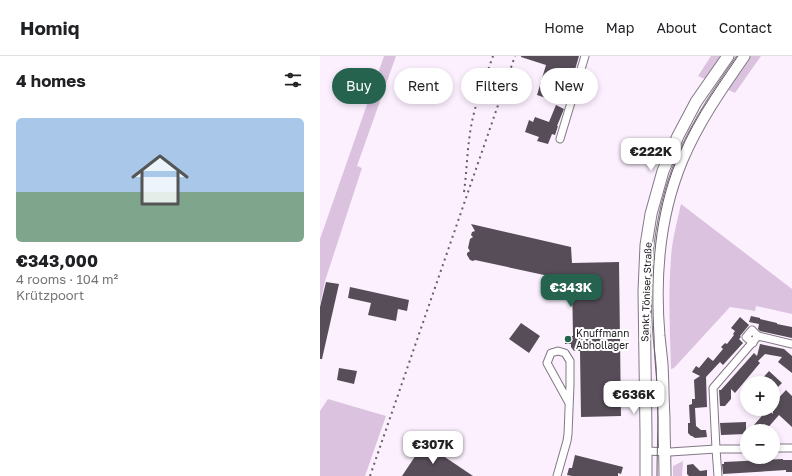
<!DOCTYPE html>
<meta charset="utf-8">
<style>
body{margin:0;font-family:"Golos Text",sans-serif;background:#f2f2f2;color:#202124;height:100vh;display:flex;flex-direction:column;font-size:15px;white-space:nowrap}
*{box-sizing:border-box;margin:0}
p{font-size:13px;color:#757577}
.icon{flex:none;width:22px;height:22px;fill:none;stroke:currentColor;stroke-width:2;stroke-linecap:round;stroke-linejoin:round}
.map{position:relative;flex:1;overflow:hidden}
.details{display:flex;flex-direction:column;background:#fff;width:320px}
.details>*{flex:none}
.guide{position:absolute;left:12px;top:12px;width:380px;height:36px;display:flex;gap:8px}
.buttons{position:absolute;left:420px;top:320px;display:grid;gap:8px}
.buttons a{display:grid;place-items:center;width:40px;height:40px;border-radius:50%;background:#fff;box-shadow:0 2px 6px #0003;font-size:20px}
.price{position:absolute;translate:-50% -34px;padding:0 9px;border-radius:8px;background:#fff;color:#222;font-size:13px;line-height:26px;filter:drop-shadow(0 1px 2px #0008)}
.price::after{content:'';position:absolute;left:50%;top:24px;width:12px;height:9px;margin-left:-6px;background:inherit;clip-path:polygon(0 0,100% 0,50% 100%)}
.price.current{background:#25634f;color:#fff}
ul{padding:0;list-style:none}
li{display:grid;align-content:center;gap:8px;height:212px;padding:0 16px}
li+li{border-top:1px solid #e0e0e0}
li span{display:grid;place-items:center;height:124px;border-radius:6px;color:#555}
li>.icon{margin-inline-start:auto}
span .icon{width:72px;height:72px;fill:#fffc;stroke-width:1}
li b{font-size:17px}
h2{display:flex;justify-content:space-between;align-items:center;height:48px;padding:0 16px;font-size:17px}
.tag{padding:0 14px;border-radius:18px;background:#fff;box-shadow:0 2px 6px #0003;font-size:14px;line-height:36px}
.tag.current{background:#25634f;color:#fff}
header{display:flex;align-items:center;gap:24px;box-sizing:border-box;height:56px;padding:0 20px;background:#fff;border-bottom:1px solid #e0e0e0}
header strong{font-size:19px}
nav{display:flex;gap:22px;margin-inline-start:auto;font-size:14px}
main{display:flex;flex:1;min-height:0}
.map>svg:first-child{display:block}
.green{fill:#dbc3e0}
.building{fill:#574d59}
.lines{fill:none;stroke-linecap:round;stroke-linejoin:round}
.street-casing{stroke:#827885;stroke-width:9}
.secondary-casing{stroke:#827885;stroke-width:13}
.street{stroke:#fff;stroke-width:7}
.secondary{stroke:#fff;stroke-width:11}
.tram{stroke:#665f67;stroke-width:1}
.rail{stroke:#665f67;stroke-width:2;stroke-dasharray:2 4;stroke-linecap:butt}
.poi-dot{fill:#25634f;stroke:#fff;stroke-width:1.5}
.labels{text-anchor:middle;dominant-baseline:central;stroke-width:4;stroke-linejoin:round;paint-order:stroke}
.street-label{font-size:10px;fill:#1c181d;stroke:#fff}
.poi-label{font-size:10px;fill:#1c181d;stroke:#fff;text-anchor:start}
</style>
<header>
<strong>Homiq</strong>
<nav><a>Home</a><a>Map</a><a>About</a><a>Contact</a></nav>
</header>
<main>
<section class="details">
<h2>4 homes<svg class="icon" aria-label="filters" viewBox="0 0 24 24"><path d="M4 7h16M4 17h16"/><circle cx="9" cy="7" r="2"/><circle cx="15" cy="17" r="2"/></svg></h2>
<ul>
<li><span style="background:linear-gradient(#a9c7e8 60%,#7fa58c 0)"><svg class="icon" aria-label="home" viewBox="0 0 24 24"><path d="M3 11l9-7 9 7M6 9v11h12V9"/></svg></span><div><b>€343,000</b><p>4 rooms · 104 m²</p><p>Krützpoort</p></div></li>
</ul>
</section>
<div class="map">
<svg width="472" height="420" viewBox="0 0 472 420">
<rect width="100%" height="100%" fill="#fcf0fe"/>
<g class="green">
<polygon points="64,0 76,0 37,110 42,112 5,225 0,249 0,183"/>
<polygon points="391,0 403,0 387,24 378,20"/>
<polygon points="429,0 441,0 415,37 406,33"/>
<path d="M361,148L472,233V258L436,250L435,255L410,251L354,312L351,313C350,276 348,239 351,202C352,184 357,166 361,148Z"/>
<polygon points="8,343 66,360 45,420 0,420 0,355"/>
<polygon points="363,405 362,420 353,420 353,410"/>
</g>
<g class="building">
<polygon points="201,0 259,0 252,24 233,19 226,42 217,39 226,9 201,1"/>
<polygon points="236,49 244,53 237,70 238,70 235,79 232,78 228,88 217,85 219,81 205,76 209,64 213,66 215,61 229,66"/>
<polygon points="151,168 251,191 252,207 299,206 301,360 261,361 260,295 254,295 251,291 251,288 245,288 245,280 253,280 252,225 155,204 153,205 150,204 147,199 147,197 150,195 148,192 150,183 153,181 151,179 152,176 155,175"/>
<polygon points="6,226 19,228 2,303 0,303 0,251"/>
<polygon points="30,231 89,244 87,255 78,253 76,265 48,259 51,247 28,242"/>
<polygon points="431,260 440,262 440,263 457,267 457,268 472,271 472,282 440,275 438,273 439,268 429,266"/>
<polygon points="420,261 429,269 420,280 421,281 419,283 423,287 403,309 400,306 386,321 387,351 375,352 376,370 381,374 386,374 387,381 375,382 372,380 371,380 368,377 368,367 370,367 369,349 372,348 372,343 375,343 374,324 380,320 372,316 376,310 379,312 388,301 393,305 403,293 401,291 405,287 407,288 414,279 413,278 415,275 411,272"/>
<polygon points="201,267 220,280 209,297 189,283"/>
<polygon points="440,288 464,293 472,300 472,317 458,306 462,301 445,298 438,305 440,307 415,337 411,333 411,343 405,350 400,350 399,334 401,334 434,297 437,300"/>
<polygon points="19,312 37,315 34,328 17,324"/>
<polygon points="449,315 462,327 458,331 454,327 438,327"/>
<polygon points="466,334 472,340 472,371 459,359 445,375 441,375 434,369 448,353 453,358 453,348"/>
<polygon points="426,366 426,378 401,379 400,367"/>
<polygon points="104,387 153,420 82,420"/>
<polygon points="255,399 303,411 301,418 298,417 298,420 252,420 247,419 249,412 252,412"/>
<polygon points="463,403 463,404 472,404 472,416 466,416 466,414 403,418 402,408 404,408 404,406"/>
<polygon points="373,408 380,415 387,414 387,420 369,420 367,418 367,409"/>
</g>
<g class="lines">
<defs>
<g id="street">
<polyline points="240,83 265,0"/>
<polyline points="433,287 426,281 432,274 438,280"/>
<polyline points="453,392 472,392"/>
<polyline points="326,395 350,396 396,393 427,393"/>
<polyline points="237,420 247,385 248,378 250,329 250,305 245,297 238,295 231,297 227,307 249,347"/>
<polyline points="398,420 396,393 393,332 438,280 472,288"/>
</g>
<g id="secondary">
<polyline points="326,420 326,377 324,235 326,189 331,158 343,115 358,80 376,46 408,0"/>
<path d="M345,420C345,401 344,382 344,362C343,344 343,326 342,308C341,298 340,289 339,280C334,221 339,159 362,104C378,66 401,33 424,0"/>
</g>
</defs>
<use href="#street" class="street-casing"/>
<use href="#secondary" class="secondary-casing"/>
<use href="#street" class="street"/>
<use href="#secondary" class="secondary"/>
<path class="tram" d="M337,420C337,390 339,359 337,329C336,313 334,297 334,280C331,225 333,169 352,116C368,71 392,38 418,0"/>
<g class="rail">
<path d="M144,136C147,114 147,93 151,71C155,47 165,23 173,0"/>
<polyline points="50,420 195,0"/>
</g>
</g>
<circle class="poi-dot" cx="248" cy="283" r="4"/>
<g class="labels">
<g class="street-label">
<text transform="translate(326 236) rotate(-88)">Sankt Töniser Straße</text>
</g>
<g class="poi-label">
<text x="256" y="277">Knuffmann<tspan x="256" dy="12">Abhollager</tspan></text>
</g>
</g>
</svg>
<div class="buttons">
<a>+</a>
<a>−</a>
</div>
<b class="price" style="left:331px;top:116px">€222K</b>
<b class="price current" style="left:251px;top:252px">€343K</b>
<b class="price" style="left:314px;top:359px">€636K</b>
<b class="price" style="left:113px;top:409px">€307K</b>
<div class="guide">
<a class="tag current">Buy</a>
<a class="tag">Rent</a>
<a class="tag">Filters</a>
<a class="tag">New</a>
</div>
</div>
</main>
